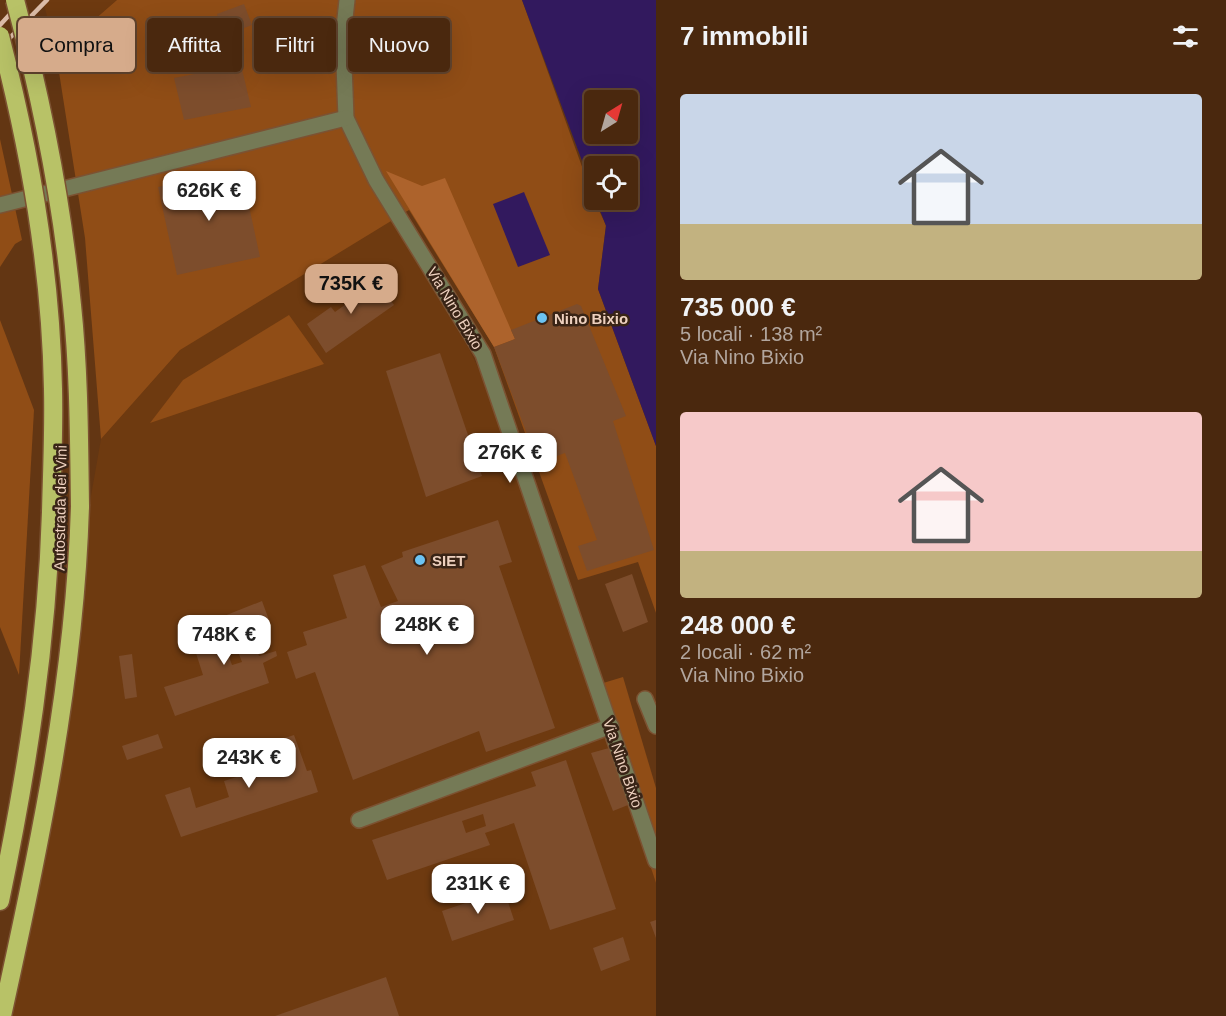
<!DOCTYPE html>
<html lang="it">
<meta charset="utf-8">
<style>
body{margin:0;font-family:Arial,sans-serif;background:#54341c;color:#f1f3f6;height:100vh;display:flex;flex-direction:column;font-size:22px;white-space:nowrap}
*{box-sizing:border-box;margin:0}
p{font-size:20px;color:#b2a69e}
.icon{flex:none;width:33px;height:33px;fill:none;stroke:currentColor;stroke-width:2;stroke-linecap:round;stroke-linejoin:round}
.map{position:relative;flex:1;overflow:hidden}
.side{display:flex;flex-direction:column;background:#4a280e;width:570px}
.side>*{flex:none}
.top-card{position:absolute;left:18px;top:18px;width:548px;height:54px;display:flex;gap:12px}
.needle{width:39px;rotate:37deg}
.buttons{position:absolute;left:584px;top:90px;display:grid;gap:12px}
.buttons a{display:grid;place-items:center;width:54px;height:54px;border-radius:6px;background:#4a280e;box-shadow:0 6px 24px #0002,0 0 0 2px #61442e;font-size:30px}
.price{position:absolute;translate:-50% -51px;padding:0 14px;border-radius:12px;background:#fff;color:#222;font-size:20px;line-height:39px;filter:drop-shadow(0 2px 3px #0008)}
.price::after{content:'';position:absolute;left:50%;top:36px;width:18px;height:14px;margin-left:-9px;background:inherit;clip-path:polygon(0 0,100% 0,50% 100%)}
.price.on{background:#d6ab8b;color:#111}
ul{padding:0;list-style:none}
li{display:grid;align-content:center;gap:12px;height:318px;padding:0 24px}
li span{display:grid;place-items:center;height:186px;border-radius:6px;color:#555}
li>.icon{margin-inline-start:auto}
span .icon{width:108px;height:108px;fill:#fffc;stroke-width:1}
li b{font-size:26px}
h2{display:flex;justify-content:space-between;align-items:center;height:72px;padding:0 24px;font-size:26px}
.tag{padding:0 21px;border-radius:6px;background:#4a280e;box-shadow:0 6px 24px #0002,0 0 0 2px #61442e;font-size:21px;line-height:54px}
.tag.on{background:#d6ab8b;color:#111}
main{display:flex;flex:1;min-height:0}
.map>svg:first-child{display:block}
.built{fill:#6e3a10}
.green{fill:#904d16}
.forest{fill:#ad632c}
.water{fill:#32195e;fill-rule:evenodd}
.building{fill:#7d4d2c;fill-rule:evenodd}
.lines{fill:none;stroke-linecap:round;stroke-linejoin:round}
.minor-casing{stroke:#7c5232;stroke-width:18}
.highway-casing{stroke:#7c5232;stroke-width:21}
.minor{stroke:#757a56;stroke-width:15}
.highway{stroke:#b8c267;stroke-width:18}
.rail{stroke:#dbbca8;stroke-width:4.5}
.highway-bridge-casing{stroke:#7c5232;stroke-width:21;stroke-linecap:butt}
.highway-bridge{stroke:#b8c267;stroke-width:18}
.poi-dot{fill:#6cc3f2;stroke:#392416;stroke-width:2}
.labels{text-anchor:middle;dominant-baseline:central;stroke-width:5;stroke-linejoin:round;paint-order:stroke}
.street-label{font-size:15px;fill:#eed1bf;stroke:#392416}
.poi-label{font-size:15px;font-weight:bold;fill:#eed1bf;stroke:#392416;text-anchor:start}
</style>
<main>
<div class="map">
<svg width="656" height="1016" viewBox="0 0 656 1016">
<rect width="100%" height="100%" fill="#633613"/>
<g class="built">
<polygon points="43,0 117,0 56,53"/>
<polygon points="391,220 469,349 493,398 656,883 656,1016 0,1016 101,439 180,350 225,317"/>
</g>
<g class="green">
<polygon points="117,0 522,0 594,200 606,225 598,289 656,446 656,613 638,562 578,580 494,347 409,210 180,350 101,439 85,238 56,53"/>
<polygon points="0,139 22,240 15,244 0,267"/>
<polygon points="289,315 324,364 150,423 183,380"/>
<polygon points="0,320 34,410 19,675 0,627"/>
<polygon points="623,677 656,788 656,883 590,687"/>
</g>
<polygon class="forest" points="386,171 422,186 445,178 515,339 494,347"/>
<g class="water">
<path d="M522,0H656V446L598,289L606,226L596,200H627V166H594V193ZM594,100H627V134H594Z"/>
<polygon points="524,192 550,255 518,267 493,204"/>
</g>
<g class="building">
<polygon points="244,4 252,25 239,30 235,19 220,24 217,14"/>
<polygon points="241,65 251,107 184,120 174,78"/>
<polygon points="241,169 260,257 177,275 158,187"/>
<polygon points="374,277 394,305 326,353 307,324 331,307 335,312 353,299 350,294"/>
<polygon points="577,304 581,306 626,416 613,421 654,550 587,571 578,546 597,540 565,453 538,463 494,347 515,339 511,330"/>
<polygon points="440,353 482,476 426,497 386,371"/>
<polygon points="498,520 512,562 499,566 555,728 486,752 479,731 353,780 315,672 296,679 287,652 307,645 303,632 347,618 333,575 365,565 381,607 398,601 381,566 403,557 402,552"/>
<polygon points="632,574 648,622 623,632 605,584"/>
<polygon points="262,601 269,620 248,628 259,656 276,651 277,656 263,663 269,683 175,716 164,687 203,675 194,647 222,637 232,665 242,662 224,616"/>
<polygon points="132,654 137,697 125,699 119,656"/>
<polygon points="158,734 163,748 127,760 122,746"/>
<polygon points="294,735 307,771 311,770 318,792 181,837 165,795 190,787 196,808 229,797 224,781 252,772 243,752"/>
<polygon points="609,748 628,805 613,811 591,753"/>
<path d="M566,760L616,909L550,930L514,823L485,833L490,845L387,880L372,840L536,786L531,772ZM483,814L486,826L466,833L462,821Z"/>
<polygon points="504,890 514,920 452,941 442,911"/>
<polygon points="656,920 656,938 650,922"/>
<polygon points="623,937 630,960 601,971 593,948"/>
<polygon points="386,977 399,1016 275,1016"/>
</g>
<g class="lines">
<defs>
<g id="minor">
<polyline points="347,0 343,37 346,118 376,180 483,354 656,861"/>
<polyline points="0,205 346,118"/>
<polyline points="645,699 656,726"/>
<polyline points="359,820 611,726"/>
</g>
<g id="highway">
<path d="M0,901C27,772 47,644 51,512"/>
<path d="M2,1016C39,849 75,678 80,506"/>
</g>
</defs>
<use href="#minor" class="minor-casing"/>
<use href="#highway" class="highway-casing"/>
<use href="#minor" class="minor"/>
<use href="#highway" class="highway"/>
<g class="rail">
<polyline points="0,25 23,0"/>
<polyline points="0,48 47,0"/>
</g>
<defs>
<g id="highway-bridge">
<path d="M15,0C42,101 62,202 72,305C79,372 79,439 80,506"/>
<path d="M0,36C30,151 51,270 53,389C54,430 52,471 51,512"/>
</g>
</defs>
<use href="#highway-bridge" class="highway-bridge-casing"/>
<use href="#highway-bridge" class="highway-bridge"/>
</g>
<g class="poi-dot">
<circle cx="542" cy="318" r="6"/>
<circle cx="420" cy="560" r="6"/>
</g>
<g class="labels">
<g class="street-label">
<text transform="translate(455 308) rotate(59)">Via Nino Bixio</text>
<text transform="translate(60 508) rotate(-89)">Autostrada dei Vini</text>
<text transform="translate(623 763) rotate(71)">Via Nino Bixio</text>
</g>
<g class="poi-label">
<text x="554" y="318">Nino Bixio</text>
<text x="432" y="560">SIET</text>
</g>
</g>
</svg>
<div class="buttons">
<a><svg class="needle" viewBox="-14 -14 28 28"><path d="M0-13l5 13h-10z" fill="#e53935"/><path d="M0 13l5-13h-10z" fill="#b2a69e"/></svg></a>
<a><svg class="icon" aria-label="locate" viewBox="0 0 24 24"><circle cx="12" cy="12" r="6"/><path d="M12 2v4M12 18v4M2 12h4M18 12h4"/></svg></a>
</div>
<b class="price" style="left:209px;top:222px">626K €</b>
<b class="price on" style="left:351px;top:315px">735K €</b>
<b class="price" style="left:510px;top:484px">276K €</b>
<b class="price" style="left:427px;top:656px">248K €</b>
<b class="price" style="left:224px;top:666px">748K €</b>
<b class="price" style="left:249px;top:789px">243K €</b>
<b class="price" style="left:478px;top:915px">231K €</b>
<div class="top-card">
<a class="tag on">Compra</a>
<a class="tag">Affitta</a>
<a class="tag">Filtri</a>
<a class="tag">Nuovo</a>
</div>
</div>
<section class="side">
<h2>7 immobili<svg class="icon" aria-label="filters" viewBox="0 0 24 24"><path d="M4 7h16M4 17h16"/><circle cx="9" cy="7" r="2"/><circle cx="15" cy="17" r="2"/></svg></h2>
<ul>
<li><span style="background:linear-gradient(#c9d6e8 70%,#c2b280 0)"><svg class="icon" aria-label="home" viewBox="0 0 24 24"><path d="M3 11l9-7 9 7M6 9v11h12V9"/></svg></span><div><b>735 000 €</b><p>5 locali · 138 m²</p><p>Via Nino Bixio</p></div></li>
<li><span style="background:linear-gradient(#f6c9c9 75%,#c2b280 0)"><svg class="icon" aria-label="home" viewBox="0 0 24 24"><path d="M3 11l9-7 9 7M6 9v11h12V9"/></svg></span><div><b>248 000 €</b><p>2 locali · 62 m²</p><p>Via Nino Bixio</p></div></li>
</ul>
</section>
</main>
